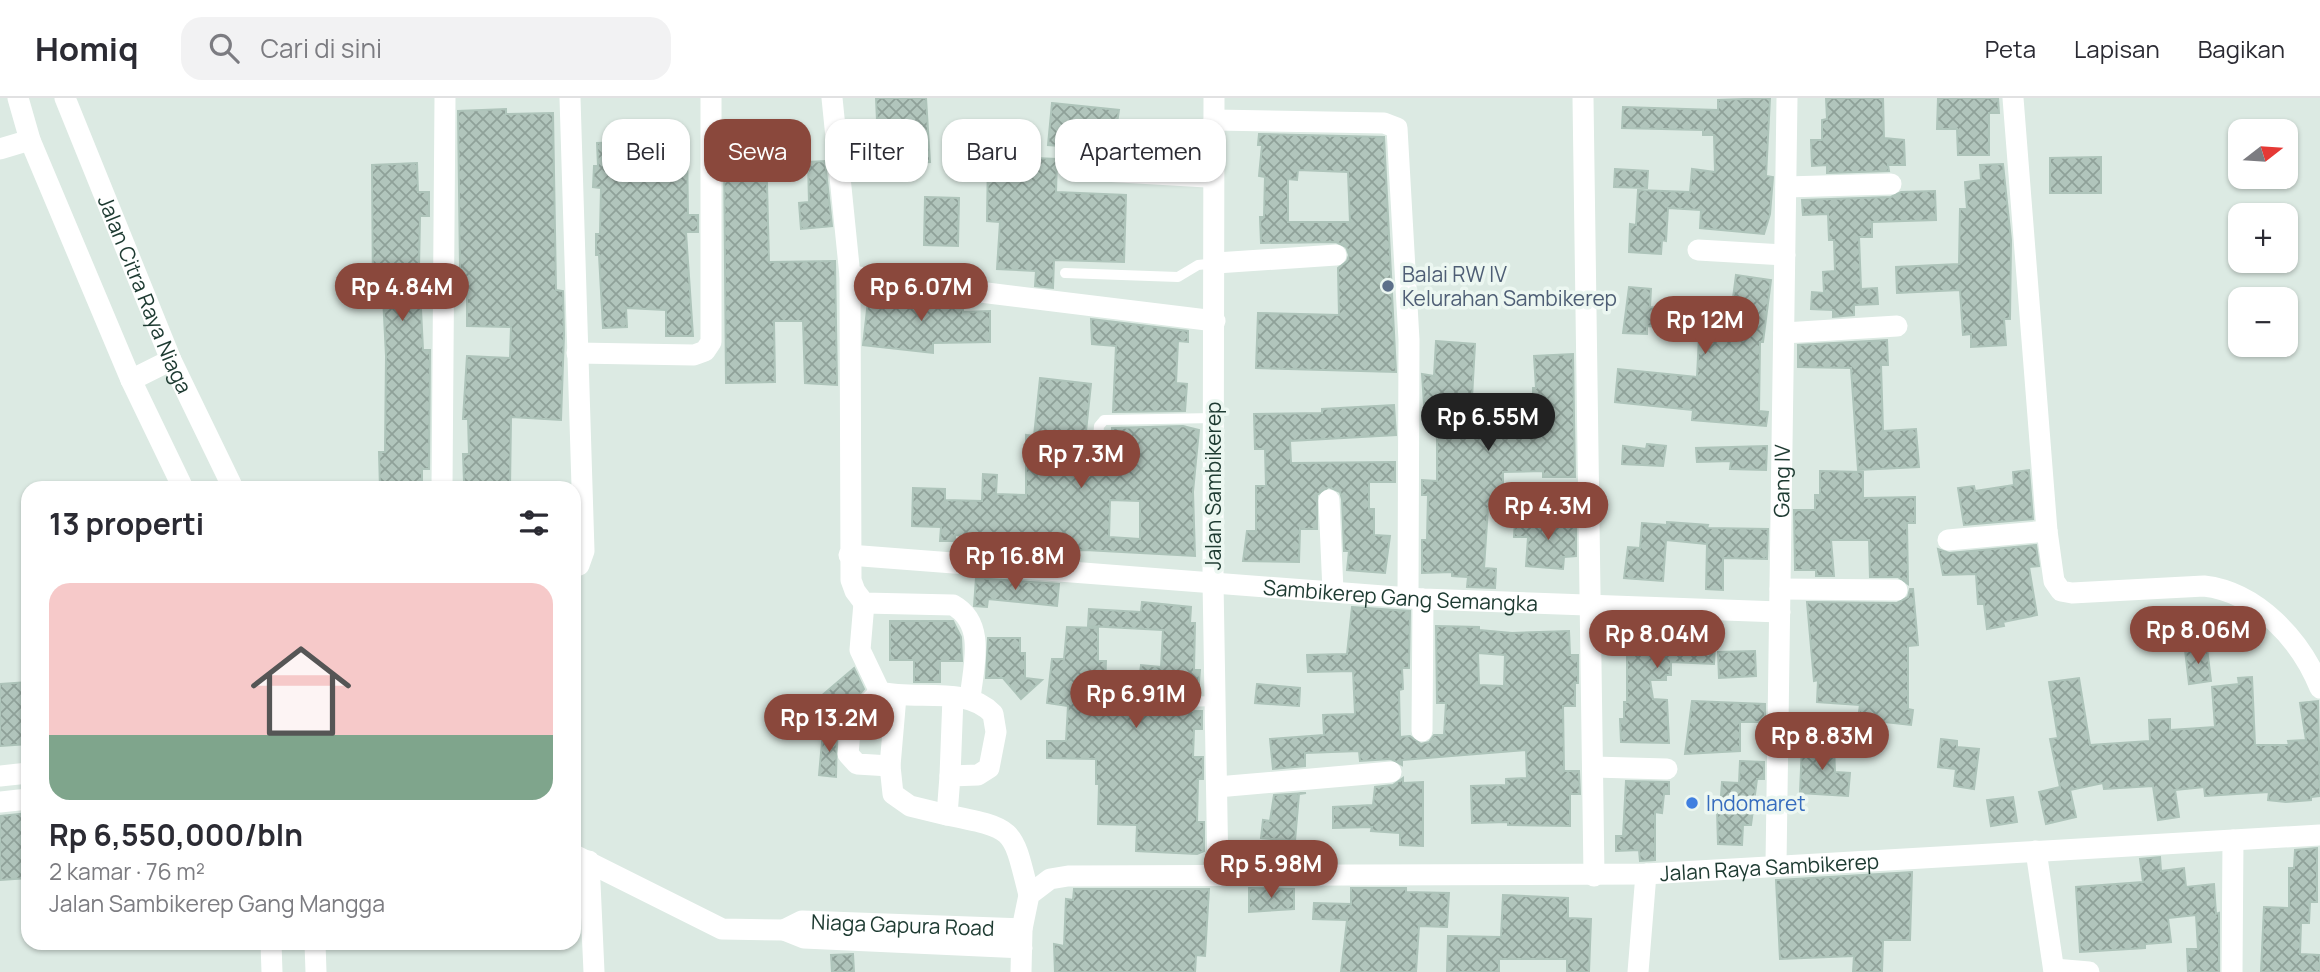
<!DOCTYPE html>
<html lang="id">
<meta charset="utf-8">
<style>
body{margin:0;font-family:Manrope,sans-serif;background:#f2f2f3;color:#2b2b33;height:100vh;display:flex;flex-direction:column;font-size:26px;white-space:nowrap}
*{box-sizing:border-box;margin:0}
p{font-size:23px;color:#7c7c81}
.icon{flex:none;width:38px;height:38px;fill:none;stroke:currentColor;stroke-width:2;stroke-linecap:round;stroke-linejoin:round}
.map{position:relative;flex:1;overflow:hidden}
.details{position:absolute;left:21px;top:383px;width:560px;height:469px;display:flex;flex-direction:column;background:#fff;border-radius:21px;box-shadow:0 2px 5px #0004}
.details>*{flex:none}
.top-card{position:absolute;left:602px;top:21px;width:665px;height:63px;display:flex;gap:14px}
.needle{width:46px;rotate:73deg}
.fabs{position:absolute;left:2228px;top:21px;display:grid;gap:14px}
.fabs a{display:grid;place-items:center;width:70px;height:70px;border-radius:14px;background:#fff;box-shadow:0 2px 5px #0004;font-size:35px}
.price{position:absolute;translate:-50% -60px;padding:0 16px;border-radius:24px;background:#8a483c;color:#fff;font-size:23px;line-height:46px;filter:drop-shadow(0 2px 4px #0008)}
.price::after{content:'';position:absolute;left:50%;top:42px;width:21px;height:16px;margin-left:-10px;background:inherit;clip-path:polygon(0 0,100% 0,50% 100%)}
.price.selected{background:#222;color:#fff}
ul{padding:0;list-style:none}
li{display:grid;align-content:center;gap:14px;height:371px;padding:0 28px}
li span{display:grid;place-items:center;height:217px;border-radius:21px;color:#555}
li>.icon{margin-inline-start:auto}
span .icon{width:126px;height:126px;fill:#fffc;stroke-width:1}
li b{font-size:30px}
h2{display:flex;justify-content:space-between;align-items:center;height:84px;padding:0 28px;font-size:30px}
.pill{padding:0 24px;border-radius:21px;background:#fff;box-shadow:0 2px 5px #0004;font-size:24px;line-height:63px}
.pill.selected{background:#8a483c;color:#fff}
header{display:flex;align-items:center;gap:42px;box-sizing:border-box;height:98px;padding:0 35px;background:#fff;border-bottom:2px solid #e1e1e2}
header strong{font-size:33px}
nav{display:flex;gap:38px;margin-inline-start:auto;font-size:24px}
.search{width:490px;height:63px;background:#f2f2f3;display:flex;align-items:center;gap:18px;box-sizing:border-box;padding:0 24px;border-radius:21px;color:#7c7c81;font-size:26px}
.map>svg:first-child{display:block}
.building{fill:url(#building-cross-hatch);stroke:#aec4ba;stroke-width:2;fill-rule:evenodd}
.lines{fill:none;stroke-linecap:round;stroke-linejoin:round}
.service{stroke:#fff;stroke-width:10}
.minor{stroke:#fff;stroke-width:21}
.tertiary{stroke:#fff;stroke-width:21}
.service-dot{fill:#5c6f8a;stroke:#ecf7f1;stroke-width:2.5}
.shop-dot{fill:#3f7fe0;stroke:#ecf7f1;stroke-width:2.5}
.labels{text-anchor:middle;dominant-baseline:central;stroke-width:7;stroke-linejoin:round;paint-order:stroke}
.service-label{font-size:21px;fill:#4e5e75;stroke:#ecf7f1;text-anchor:start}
.street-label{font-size:21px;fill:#1d3a31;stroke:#ecf7f1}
.shop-label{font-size:21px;fill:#366cbe;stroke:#ecf7f1;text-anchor:start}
</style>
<header>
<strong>Homiq</strong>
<div class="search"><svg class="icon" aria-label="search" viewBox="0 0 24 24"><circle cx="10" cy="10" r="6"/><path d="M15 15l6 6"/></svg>Cari di sini</div>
<nav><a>Peta</a><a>Lapisan</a><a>Bagikan</a></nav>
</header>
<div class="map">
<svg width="2320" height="874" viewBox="0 0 2320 874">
<defs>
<pattern id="building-cross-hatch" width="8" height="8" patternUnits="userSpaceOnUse" patternTransform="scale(1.75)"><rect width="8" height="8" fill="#b1c5bc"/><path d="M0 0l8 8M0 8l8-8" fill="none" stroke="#8fa199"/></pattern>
</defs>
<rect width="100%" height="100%" fill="#dceae3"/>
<g class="building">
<polygon points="876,0 926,0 930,64 879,67"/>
<polygon points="1770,0 1766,78 1773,79 1770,116 1764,136 1700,130 1701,112 1668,110 1666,143 1662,142 1661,156 1629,154 1630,126 1636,127 1638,92 1690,94 1692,71 1715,74 1714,37 1703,37 1703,32 1622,30 1623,9 1718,12 1718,2"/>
<polygon points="1826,0 1883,0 1884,40 1904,42 1905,67 1888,67 1889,73 1827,75 1827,67 1812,68 1811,42 1822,42 1822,22 1827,21"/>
<polygon points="1938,0 1998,0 1999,15 1989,15 1989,57 1958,57 1957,31 1937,31"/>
<polygon points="1052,5 1119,12 1113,52 1048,47"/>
<polygon points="506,11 506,16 553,15 556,192 563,193 564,237 561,322 511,319 510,390 469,390 469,384 464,384 463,356 469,356 468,321 463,321 467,258 510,260 511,229 467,228 467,196 463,196 460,170 458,13"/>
<path d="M1259,36L1384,39L1396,274L1256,270L1258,215L1339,217L1338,170L1347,163L1349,157L1346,149L1336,144L1261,145L1260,119H1264L1265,79L1259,78L1262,47H1258ZM1298,72L1348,74L1350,124H1288V81L1297,82Z"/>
<polygon points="628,44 665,47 665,45 687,45 688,117 698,117 698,134 686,134 693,238 666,238 666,212 626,210 627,229 603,230 599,157 596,157 596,136 600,136 601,90 593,89 594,68 598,68 597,45"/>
<polygon points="766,46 769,164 835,163 837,287 805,285 803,223 774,223 775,284 726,285 724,48"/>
<polygon points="988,58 1057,61 1056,94 1126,97 1124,164 1054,162 1053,190 1035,188 1036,173 997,171 1000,124 987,123"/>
<polygon points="2101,59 2101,95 2050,95 2050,60"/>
<polygon points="825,63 832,128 801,131 799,105 809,104 808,64"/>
<polygon points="417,65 418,94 429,94 429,118 420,118 419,170 423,252 430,252 429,371 422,371 422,390 380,390 379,354 385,354 386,258 383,198 373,198 372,67"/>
<polygon points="2003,66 2011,142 2010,221 2004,221 2006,247 1971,249 1971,236 1963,237 1960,192 1897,195 1896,169 1959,166 1960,111 1967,111 1965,84 1981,82 1980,67"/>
<polygon points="1615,71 1648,73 1647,90 1614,89"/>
<polygon points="1935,93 1936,122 1872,124 1872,139 1859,139 1861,191 1877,190 1878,206 1854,207 1854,217 1833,219 1833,212 1811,211 1812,194 1824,195 1823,174 1835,173 1834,142 1829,142 1828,116 1803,117 1802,102 1891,99 1901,94"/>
<polygon points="925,99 959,100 958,148 924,147"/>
<polygon points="1736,177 1771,182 1763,244 1760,244 1759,313 1768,314 1766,328 1692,322 1693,312 1615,304 1618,271 1697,279 1699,238 1694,237 1695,232 1647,228 1647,236 1623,235 1629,189 1651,191 1650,209 1691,212 1691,205 1732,208"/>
<polygon points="869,194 963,206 963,214 990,213 990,244 933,245 933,255 863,247"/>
<polygon points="1091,221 1188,233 1188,244 1178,243 1176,285 1187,286 1185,313 1113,314 1116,248 1092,246"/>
<polygon points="1887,242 1888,267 1881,267 1883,333 1916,331 1919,369 1858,372 1851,270 1798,269 1798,247"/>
<polygon points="1436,243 1475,246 1472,300 1533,304 1533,290 1536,290 1534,258 1573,256 1575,379 1543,379 1543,373 1503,374 1503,410 1488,410 1484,470 1496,471 1495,490 1467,489 1468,479 1452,478 1452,474 1422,475 1422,442 1427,442 1428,397 1422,397 1422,382 1437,383 1437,321 1425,322 1422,276 1434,278"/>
<path d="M1040,280L1091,286L1082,372L1095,377L1110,375L1112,330L1183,328L1199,332L1193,394L1195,458L1085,452L1063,453L1062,460L997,455V439L955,437V443H940L941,429L912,428L913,390L945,391V402L982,403L983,376L997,377L996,396L1026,397V337L1034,338ZM1110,402L1140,403V441L1109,439Z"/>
<polygon points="1394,307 1396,337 1290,343 1291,365 1395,364 1395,384 1369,384 1369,411 1374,411 1374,437 1390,438 1385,475 1347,472 1349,453 1344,453 1342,401 1340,394 1329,389 1317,397 1317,431 1300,431 1299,464 1243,463 1247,433 1256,433 1256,388 1266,388 1265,351 1255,351 1254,316 1322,315 1322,311"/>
<polygon points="1647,346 1666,348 1663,368 1622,366 1623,348 1646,351"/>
<polygon points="1767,348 1766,372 1730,371 1731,363 1697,364 1696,350"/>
<polygon points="2029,372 2033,421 1964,427 1958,390 1974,388 1975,393 2014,387 2013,374"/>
<polygon points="1820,373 1863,374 1863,400 1915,399 1915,425 1907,425 1908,486 1898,479 1870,479 1869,442 1831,442 1834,478 1816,478 1816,472 1795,472 1794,412 1815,412 1815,397 1820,397"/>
<polygon points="1515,423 1576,424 1576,458 1564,459 1563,471 1526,468 1528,439 1514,439"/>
<polygon points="1667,424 1708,427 1707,430 1768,431 1767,461 1723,460 1723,492 1706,491 1707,446 1666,442 1663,483 1624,480 1628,449 1640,450 1642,425 1667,427"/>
<polygon points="2036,447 2039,468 2029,469 2037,517 2003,524 2004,528 1987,531 1984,506 1978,506 1976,476 1943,477 1938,451 1949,455"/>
<polygon points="976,480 1059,486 1057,508 988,501 987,509 974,508"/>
<polygon points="1910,491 1913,491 1918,547 1908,548 1908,611 1913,612 1911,627 1858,621 1860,607 1817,604 1818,582 1814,583 1807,504 1897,505 1908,499"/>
<polygon points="1142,504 1191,509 1190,525 1195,525 1194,572 1200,572 1198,596 1116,598 1109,602 1108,607 1116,614 1202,613 1202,631 1194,631 1193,659 1203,659 1203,681 1198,681 1197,724 1204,724 1204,753 1197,756 1136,753 1137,727 1098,726 1099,686 1096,686 1096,661 1047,660 1047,643 1066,643 1068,608 1047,605 1052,561 1064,561 1067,529 1098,530 1098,563 1106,563 1105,589 1138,592 1141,567 1161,569 1163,532 1088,528 1089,511 1141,514"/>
<path d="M1352,509L1410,513L1409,570H1402L1403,591L1399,592L1400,639L1410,638L1421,646L1429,644L1434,637H1444L1446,605H1437L1436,528L1479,529V532L1512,535L1569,533L1570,557H1578V585H1575V608H1563L1564,673H1579L1580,696H1570V728L1508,727V724L1472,725L1471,688L1506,687V681L1527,680L1526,652L1402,662V667L1391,661L1360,663L1359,653L1305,655V668L1273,671L1270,641L1324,637L1323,617L1355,616L1353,573L1308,574L1307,557L1347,556ZM1478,555L1505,557L1504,588L1479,587Z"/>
<polygon points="1615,521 1716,527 1714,566 1671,564 1671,577 1666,577 1666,582 1650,582 1653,601 1667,602 1669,645 1621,644 1620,621 1624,621 1624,604 1627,604 1627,545 1614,544"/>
<polygon points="890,523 953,523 961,539 962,563 940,563 940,584 914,584 914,562 890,562"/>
<polygon points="988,540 1020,540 1020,555 1025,555 1025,580 1042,582 1021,601 1003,580 986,580"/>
<polygon points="2207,550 2211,583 2189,586 2185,552"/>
<polygon points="1755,553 1756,578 1719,580 1718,554"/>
<polygon points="854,570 864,591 839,620 820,599"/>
<polygon points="2252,579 2255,647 2289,647 2288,643 2306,642 2300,605 2318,603 2320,698 2311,699 2311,702 2286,704 2268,702 2269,694 2205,698 2204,689 2175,692 2179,719 2158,722 2153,688 2104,691 2103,685 2070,692 2076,719 2046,726 2039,694 2060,689 2050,641 2058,640 2049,584 2079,580 2090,647 2150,643 2149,622 2170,621 2170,632 2215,629 2212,589 2239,586 2238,580"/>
<polygon points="28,584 28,646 0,648 0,586"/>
<polygon points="1257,586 1300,590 1299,608 1255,605"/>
<polygon points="1692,603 1765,606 1765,624 1740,624 1740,653 1685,656"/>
<polygon points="823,633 837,634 836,679 819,677"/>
<polygon points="1941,641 1957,643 1957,649 1979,651 1974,691 1954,688 1956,671 1938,669"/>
<polygon points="1802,647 1834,647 1835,674 1850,675 1848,698 1800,695"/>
<polygon points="1740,663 1764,664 1764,681 1757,681 1751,727 1743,727 1742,747 1718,746 1717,711 1720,711 1722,684 1739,685"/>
<polygon points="1403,680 1403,685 1423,684 1423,748 1400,747 1400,735 1371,733 1372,729 1333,730 1333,709 1373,707 1375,689 1393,687"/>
<polygon points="1626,683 1669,684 1669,696 1664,696 1662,715 1655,714 1655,762 1640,763 1639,752 1616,753 1616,738 1623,738"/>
<polygon points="1306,695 1299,696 1295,743 1261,740 1263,722 1270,723 1274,697"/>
<polygon points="2013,699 2017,724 1991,728 1987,702"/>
<polygon points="28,715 28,780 0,782 0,718"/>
<polygon points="2317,750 2317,804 2310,804 2309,825 2301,825 2300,856 2320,857 2320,874 2261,874 2264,809 2289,810 2289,770 2294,770 2295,752"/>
<polygon points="2160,759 2161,773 2184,770 2186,789 2214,786 2216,816 2219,815 2219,874 2188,874 2187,851 2198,851 2196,817 2168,820 2171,844 2145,846 2145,850 2080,854 2076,789 2143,784 2140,761"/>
<polygon points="1912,774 1910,842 1883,842 1882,874 1853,874 1854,858 1780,861 1776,782"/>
<polygon points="1249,790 1294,791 1294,811 1249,814"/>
<polygon points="1351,790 1406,790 1406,794 1449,795 1447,829 1419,828 1416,874 1341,874 1347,822 1313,821 1314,805 1351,806"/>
<polygon points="1074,791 1209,791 1205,858 1196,857 1195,874 1055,874 1054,846 1064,848 1066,801 1073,802"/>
<polygon points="1503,797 1568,800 1568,820 1591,821 1589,874 1567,874 1567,861 1499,861 1499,874 1447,874 1448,838 1501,839"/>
<polygon points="853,856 854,874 832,874 831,857"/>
</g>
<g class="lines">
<g class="service">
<polyline points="1120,50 1198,51 1214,55"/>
<polyline points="1094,78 1215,85"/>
<polyline points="1065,175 1178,179 1198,167 1216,165"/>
<polyline points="1096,369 1099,328 1104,322 1214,320"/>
<polyline points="1116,606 1216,603"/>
</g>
<g class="minor">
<polyline points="570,0 584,453 579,467 574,469"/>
<path d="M832,0L850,178L851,482L855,493L864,505L953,507C987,526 973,569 970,601"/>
<polyline points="1214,0 1213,483 1218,777"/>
<polyline points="1583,0 1594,778"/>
<path d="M2013,0L2047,433L2054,483L2061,493L2072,495L2204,488C2257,494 2301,542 2320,590"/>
<polyline points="1214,22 1384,25 1397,30 1409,242 1408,500"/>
<polyline points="1786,89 1891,86"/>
<polyline points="1698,152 1785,157"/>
<polyline points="1216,165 1336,157"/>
<polyline points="850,178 1215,223"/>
<polyline points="1784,235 1897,228"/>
<polyline points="577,255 694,257 705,253 711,244 711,0"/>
<polyline points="442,390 445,0"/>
<polyline points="1329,402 1333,493"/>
<polyline points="1948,442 2047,433"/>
<path id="s1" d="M849,457L1423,501L1780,514"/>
<polyline points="1780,491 1897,492"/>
<path d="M864,505L860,552L880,594C916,603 966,587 993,616L996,634L989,670L978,677L950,678L947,717C1016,731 1012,729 1029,797"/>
<polyline points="880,594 851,623 848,656 857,666 890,668"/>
<polyline points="896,598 890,668 893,696 910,708 947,717"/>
<polyline points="1422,633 1423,501"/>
<polyline points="1593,669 1667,671"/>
<polyline points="950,678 953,599"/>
<polyline points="1217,689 1391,674"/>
<polyline points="2036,753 2054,874"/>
<polyline points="589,763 594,874"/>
<path id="s2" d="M1776,766L1787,0"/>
<polyline points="2054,871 2089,874"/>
<polyline points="1638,874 1646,776"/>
<polyline points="2232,874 2233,742"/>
</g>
<g class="tertiary">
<polyline points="18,0 30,42 131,282 183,390"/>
<path id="s3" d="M65,0L171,262L233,390"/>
<polyline points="0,51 30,42"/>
<polyline points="131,282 171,262"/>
<polyline points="0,678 28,675"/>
<polyline points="0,704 28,701"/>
<polyline points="574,757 722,831 784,832 804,840 1022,850"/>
<path id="s4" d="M784,832L802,823L1022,831"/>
<polyline points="271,845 272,874"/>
<polyline points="315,845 316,874"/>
<path id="s5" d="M1021,874L1022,831L1029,797L1050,781L1068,778L1646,776L2320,737"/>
</g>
</g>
<circle class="service-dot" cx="1388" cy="188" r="7"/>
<circle class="shop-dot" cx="1692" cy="705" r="7"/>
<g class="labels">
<g class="service-label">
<text x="1402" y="176">Balai RW IV<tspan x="1402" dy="24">Kelurahan Sambikerep</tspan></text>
</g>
<g class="street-label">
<text stroke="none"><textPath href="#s3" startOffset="212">Jalan Citra Raya Niaga</textPath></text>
<text stroke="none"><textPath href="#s2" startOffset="383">Gang IV</textPath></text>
<text transform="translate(1213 388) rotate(-90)">Jalan Sambikerep</text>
<text stroke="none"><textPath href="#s1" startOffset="553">Sambikerep Gang Semangka</textPath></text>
<text stroke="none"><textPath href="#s5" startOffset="824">Jalan Raya Sambikerep</textPath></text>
<text stroke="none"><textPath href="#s4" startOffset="121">Niaga Gapura Road</textPath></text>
</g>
<g class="shop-label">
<text x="1706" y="705">Indomaret</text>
</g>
</g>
</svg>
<div class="fabs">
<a><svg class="needle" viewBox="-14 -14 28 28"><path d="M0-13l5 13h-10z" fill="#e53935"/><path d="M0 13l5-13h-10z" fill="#7c7c81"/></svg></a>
<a>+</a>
<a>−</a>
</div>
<b class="price" style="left:402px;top:225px">Rp 4.84M</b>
<b class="price" style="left:921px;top:225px">Rp 6.07M</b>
<b class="price" style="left:1705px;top:258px">Rp 12M</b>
<b class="price selected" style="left:1488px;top:355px">Rp 6.55M</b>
<b class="price" style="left:1081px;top:392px">Rp 7.3M</b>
<b class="price" style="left:1548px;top:444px">Rp 4.3M</b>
<b class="price" style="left:1015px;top:494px">Rp 16.8M</b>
<b class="price" style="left:2198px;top:568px">Rp 8.06M</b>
<b class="price" style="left:1657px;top:572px">Rp 8.04M</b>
<b class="price" style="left:1136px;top:632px">Rp 6.91M</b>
<b class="price" style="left:829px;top:656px">Rp 13.2M</b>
<b class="price" style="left:1822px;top:674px">Rp 8.83M</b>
<b class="price" style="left:1271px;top:802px">Rp 5.98M</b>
<div class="top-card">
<a class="pill">Beli</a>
<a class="pill selected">Sewa</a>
<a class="pill">Filter</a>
<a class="pill">Baru</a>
<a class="pill">Apartemen</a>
</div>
<section class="details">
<h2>13 properti<svg class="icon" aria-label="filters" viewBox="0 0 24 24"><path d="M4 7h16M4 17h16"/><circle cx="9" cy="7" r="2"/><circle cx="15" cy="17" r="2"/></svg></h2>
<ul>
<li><span style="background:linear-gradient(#f6c9c9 70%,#7fa58c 0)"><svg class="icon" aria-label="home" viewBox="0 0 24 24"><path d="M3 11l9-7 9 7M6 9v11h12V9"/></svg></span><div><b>Rp 6,550,000/bln</b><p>2 kamar · 76 m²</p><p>Jalan Sambikerep Gang Mangga</p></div></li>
</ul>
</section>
</div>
